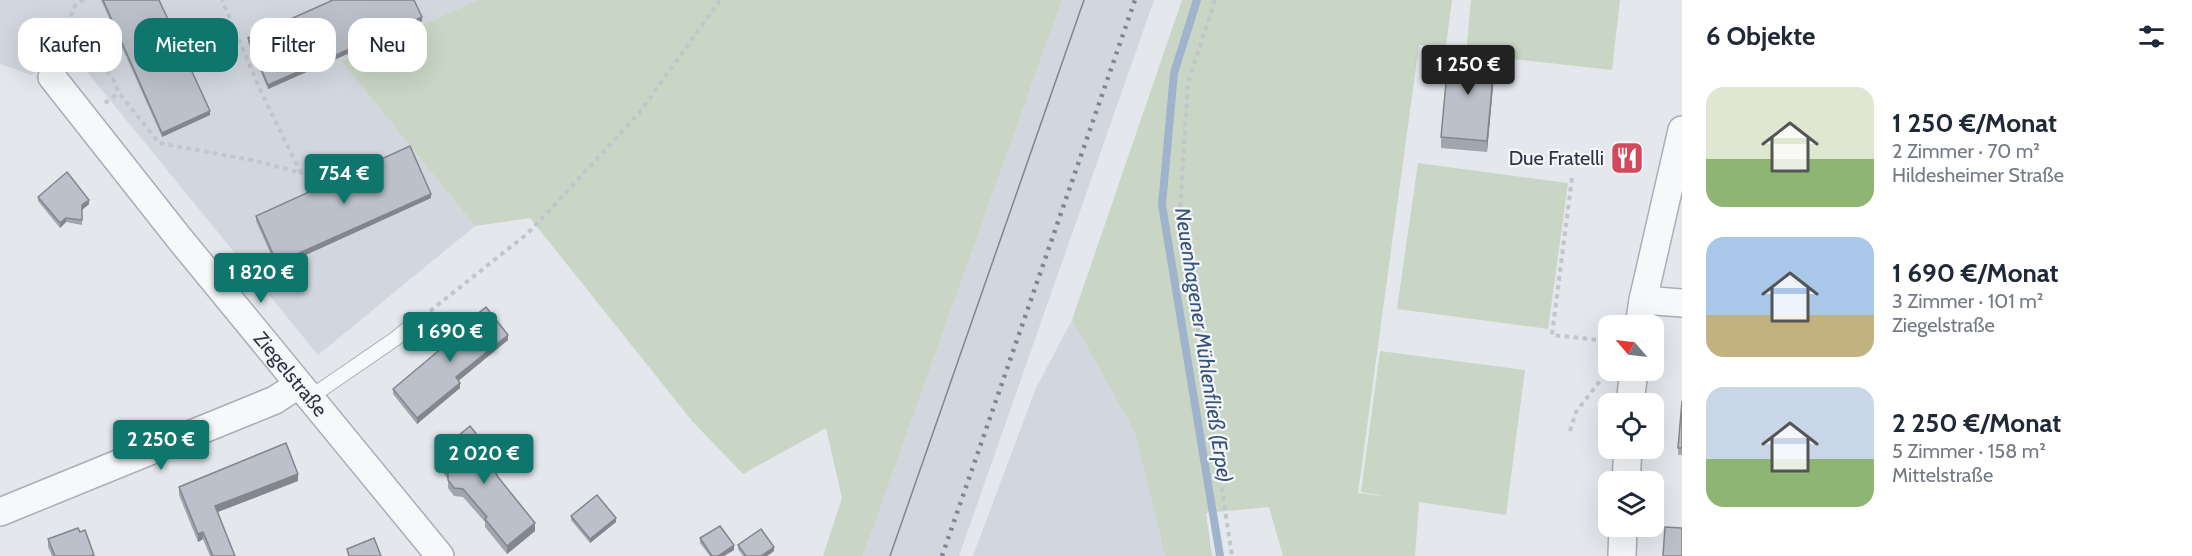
<!DOCTYPE html>
<html lang="de">
<meta charset="utf-8">
<style>
body{margin:0;font-family:Cabin,sans-serif;background:#f2f2f3;color:#1f2937;height:100vh;display:flex;flex-direction:column;font-size:22px;white-space:nowrap}
*{box-sizing:border-box;margin:0}
p{font-size:20px;color:#747a83}
.icon{flex:none;width:33px;height:33px;fill:none;stroke:currentColor;stroke-width:2;stroke-linecap:round;stroke-linejoin:round}
.map{position:relative;flex:1;overflow:hidden}
.details{display:flex;flex-direction:column;background:#fff;width:510px}
.details>*{flex:none}
.banner{position:absolute;left:18px;top:18px;width:570px;height:54px;display:flex;gap:12px}
.needle{width:39px;rotate:298deg}
.controls{position:absolute;left:1598px;top:315px;display:grid;gap:12px}
.controls a{display:grid;place-items:center;width:66px;height:66px;border-radius:12px;background:#fff;box-shadow:0 6px 24px #0002;font-size:30px}
.price{position:absolute;translate:-50% -51px;padding:0 14px;border-radius:6px;background:#0f766e;color:#fff;font-size:20px;line-height:39px;filter:drop-shadow(0 2px 3px #0008)}
.price::after{content:'';position:absolute;left:50%;top:36px;width:18px;height:14px;margin-left:-9px;background:inherit;clip-path:polygon(0 0,100% 0,50% 100%)}
.price.current{background:#222;color:#fff}
ul{padding:0;list-style:none}
li{display:flex;align-items:center;gap:18px;height:150px;padding:0 24px}
li span{display:grid;place-items:center;flex:none;width:168px;height:120px;border-radius:18px;color:#555}
li>.icon{margin-inline-start:auto}
span .icon{width:72px;height:72px;fill:#fffc;stroke-width:1}
li b{font-size:26px}
h2{display:flex;justify-content:space-between;align-items:center;height:72px;padding:0 24px;font-size:26px}
.chip{padding:0 21px;border-radius:18px;background:#fff;box-shadow:0 6px 24px #0002;font-size:21px;line-height:54px}
.chip.current{background:#0f766e;color:#fff}
main{display:flex;flex:1;min-height:0}
.map>svg:first-child{display:block}
.built{fill:#d2d6de}
.green{fill:#c9d6c5}
.lines{fill:none;stroke-linecap:round;stroke-linejoin:round}
.stream{stroke:#9fb4cc;stroke-width:8}
.lane-casing{stroke:#a9aeb7;stroke-width:16}
.street-casing{stroke:#a9aeb7;stroke-width:30}
.path{stroke:#c2c5cb;stroke-width:4;stroke-dasharray:4.5 4.5;stroke-linecap:butt}
.lane{stroke:#f7f8fa;stroke-width:14}
.street{stroke:#f7f8fa;stroke-width:27}
.tram{stroke:#7d8696;stroke-width:1.5}
.rail{stroke:#7d8696;stroke-width:4.5;stroke-dasharray:3 6;stroke-linecap:butt}
.wall{fill:#a1a5ae}
.shaded-wall{fill:#83868d}
.building{fill:#bbc0ca;stroke:#83868d;stroke-width:1.5}
.labels{text-anchor:middle;dominant-baseline:central;stroke-width:4.5;stroke-linejoin:round;paint-order:stroke}
.poi-label{font-size:20px;fill:#2b3445;stroke:#f4f6f9;text-anchor:end}
.street-label{font-size:20px;fill:#2b3445;stroke:#f4f6f9}
.water-label{font-size:21px;font-style:italic;fill:#34527a;stroke:#f4f6f9}
</style>
<main>
<div class="map">
<svg width="1682" height="556" viewBox="0 0 1682 556">
<rect width="100%" height="100%" fill="#e4e7ec"/>
<g class="built">
<polygon points="0,0 478,0 341,61 475,226 318,355 70,51 31,75 0,64"/>
<polygon points="1062,0 1154,0 959,556 863,556"/>
<polygon points="1072,320 1135,433 1165,556 973,556 1036,388"/>
</g>
<g class="green">
<polygon points="478,0 1062,0 863,556 823,556 842,498 826,428 743,474 692,421 530,218 475,226 341,61"/>
<polygon points="1182,0 1452,0 1446,46 1419,45 1358,493 1389,497 1361,492 1380,351 1525,370 1506,515 1419,502 1415,556 1283,556 1269,507 1206,513 1212,556 1165,556 1135,433 1072,320"/>
<polygon points="1471,0 1620,0 1612,70 1466,54"/>
<polygon points="1418,163 1568,183 1548,329 1397,309"/>
</g>
<g class="lines">
<polyline class="stream" points="1197,0 1174,73 1162,205 1220,556"/>
<defs>
<polyline id="lane" points="309,398 395,339 416,322"/>
<g id="street">
<path id="s1" d="M52,77L179,238L440,556"/>
<polyline points="1643,300 1682,303"/>
<polyline points="1639,326 1643,300 1682,130"/>
<polyline points="1630,404 1634,370"/>
<polyline points="1626,482 1628,448"/>
<polyline points="0,512 275,400 298,385"/>
<polyline points="1622,556 1623,526"/>
</g>
</defs>
<use href="#lane" class="lane-casing"/>
<use href="#street" class="street-casing"/>
<g class="path">
<polyline points="84,0 76,4 69,19 114,81 119,93 159,143 256,161 301,173 262,94 222,0"/>
<polyline points="1215,0 1188,83 1180,210 1232,556"/>
<polyline points="105,103 119,93"/>
<polyline points="1572,178 1552,335 1608,341"/>
<polyline points="430,311 527,234 549,211 639,113 720,0"/>
<polyline points="1570,431 1576,412 1606,373"/>
</g>
<use href="#lane" class="lane"/>
<use href="#street" class="street"/>
<polyline class="tram" points="890,556 1084,0"/>
<polyline class="rail" points="942,556 1135,0"/>
</g>
<g class="wall">
<polygon points="101,0 159,0 210,115 162,137"/>
<polygon points="422,21 268,89 248,42 248,38"/>
<polygon points="1495,65 1487,152 1441,148 1441,137"/>
<polygon points="38,197 89,204 82,210 82,225 66,222 60,228 38,201"/>
<polygon points="431,198 277,268 256,221 256,216"/>
<polygon points="458,329 508,340 458,380 460,388 417,424 393,394 393,389 458,334"/>
<polygon points="1682,401 1682,455 1678,455"/>
<polygon points="435,455 498,469 495,472 535,531 507,554 485,527 485,522 463,497 454,496 448,488 448,479 435,463"/>
<polygon points="298,481 218,512 235,556 210,556 203,539 198,542 179,495 179,487"/>
<polygon points="571,516 616,522 590,543 571,520"/>
<polygon points="80,532 94,556 52,556 48,547 48,539"/>
<polygon points="700,538 734,550 724,556 710,556 700,543"/>
<polygon points="738,545 774,551 767,556 743,556 738,549"/>
</g>
<g class="shaded-wall">
<polygon points="422,17 422,21 268,89 268,85"/>
<polygon points="1495,54 1495,65 1487,152 1487,141"/>
<polygon points="210,111 210,115 162,137 162,133"/>
<polygon points="431,194 431,198 277,268 277,263"/>
<polygon points="89,200 89,204 82,210 82,205"/>
<polygon points="66,218 66,222 60,228 60,223"/>
<polygon points="508,335 508,340 456,383 456,377"/>
<polygon points="460,383 460,388 417,424 417,418"/>
<polygon points="498,461 498,469 492,475 492,467"/>
<polygon points="298,474 298,481 215,513 215,506"/>
<polygon points="616,518 616,522 590,543 590,539"/>
<polygon points="535,523 535,531 507,554 507,546"/>
<polygon points="203,532 203,539 198,542 198,534"/>
<polygon points="734,545 734,550 724,556 718,556"/>
<polygon points="774,547 774,551 767,556 761,556"/>
</g>
<g class="building">
<polygon points="103,0 159,0 210,111 162,133"/>
<polygon points="333,0 414,0 422,17 268,85 248,38"/>
<polygon points="1449,50 1495,54 1487,141 1441,137"/>
<polygon points="410,146 431,194 277,263 256,216"/>
<polygon points="67,172 89,200 82,205 82,220 66,218 60,223 38,197"/>
<polygon points="486,307 508,335 456,377 460,383 417,418 393,389 461,332 458,329"/>
<polygon points="1682,401 1682,448 1678,448"/>
<polygon points="470,426 498,461 492,467 498,477 535,523 507,546 485,519 487,517 463,489 454,488 448,480 448,471 435,455"/>
<polygon points="286,443 298,474 215,506 235,556 213,556 203,532 198,534 179,487"/>
<polygon points="597,495 616,518 590,539 571,516"/>
<polygon points="720,526 734,545 718,556 712,556 700,538"/>
<polygon points="1665,527 1682,528 1682,556 1663,556"/>
<polygon points="78,528 80,532 85,530 94,555 90,556 55,556 48,539"/>
<polygon points="761,529 774,547 761,556 746,556 738,545"/>
<polygon points="374,538 381,556 349,556 347,549"/>
</g>
<defs>
<symbol id="restaurant-square" viewBox="-11 -11 22 22"><rect x="-9" y="-9" width="18" height="18" rx="4" fill="#d1495b" stroke="#f4f6f9"/><path d="M-5-6h1v4h1v-4h1v4h1v-4h1v5L-1.5 .5V6h-2V.5L-5-1ZM5-6V6H3V1.5H1.5Q1.5-4 5-6Z" fill="#fff"/></symbol>
</defs>
<g fill-rule="evenodd">
<use href="#restaurant-square" x="1608" y="139" width="38" height="38"/>
</g>
<g class="labels">
<g class="poi-label">
<text x="1604" y="158">Due Fratelli</text>
</g>
<g class="street-label">
<text stroke="none"><textPath href="#s1" startOffset="381">Ziegelstraße</textPath></text>
</g>
<g class="water-label">
<text transform="translate(1204 345) rotate(81)">Neuenhagener Mühlenfließ (Erpe)</text>
</g>
</g>
</svg>
<div class="controls">
<a><svg class="needle" viewBox="-14 -14 28 28"><path d="M0-13l5 13h-10z" fill="#e53935"/><path d="M0 13l5-13h-10z" fill="#747a83"/></svg></a>
<a><svg class="icon" aria-label="locate" viewBox="0 0 24 24"><circle cx="12" cy="12" r="6"/><path d="M12 2v4M12 18v4M2 12h4M18 12h4"/></svg></a>
<a><svg class="icon" aria-label="layers" viewBox="0 0 24 24"><path d="M12 4l9 5-9 5-9-5zM3 14l9 5 9-5"/></svg></a>
</div>
<b class="price current" style="left:1468px;top:96px">1 250 €</b>
<b class="price" style="left:344px;top:205px">754 €</b>
<b class="price" style="left:261px;top:304px">1 820 €</b>
<b class="price" style="left:450px;top:363px">1 690 €</b>
<b class="price" style="left:161px;top:471px">2 250 €</b>
<b class="price" style="left:484px;top:485px">2 020 €</b>
<div class="banner">
<a class="chip">Kaufen</a>
<a class="chip current">Mieten</a>
<a class="chip">Filter</a>
<a class="chip">Neu</a>
</div>
</div>
<section class="details">
<h2>6 Objekte<svg class="icon" aria-label="filters" viewBox="0 0 24 24"><path d="M4 7h16M4 17h16"/><circle cx="9" cy="7" r="2"/><circle cx="15" cy="17" r="2"/></svg></h2>
<ul>
<li><span style="background:linear-gradient(#dfe7d0 60%,#8fb573 0)"><svg class="icon" aria-label="home" viewBox="0 0 24 24"><path d="M3 11l9-7 9 7M6 9v11h12V9"/></svg></span><div><b>1 250 €/Monat</b><p>2 Zimmer · 70 m²</p><p>Hildesheimer Straße</p></div></li>
<li><span style="background:linear-gradient(#a9c7e8 65%,#c2b280 0)"><svg class="icon" aria-label="home" viewBox="0 0 24 24"><path d="M3 11l9-7 9 7M6 9v11h12V9"/></svg></span><div><b>1 690 €/Monat</b><p>3 Zimmer · 101 m²</p><p>Ziegelstraße</p></div></li>
<li><span style="background:linear-gradient(#c9d6e8 60%,#8fb573 0)"><svg class="icon" aria-label="home" viewBox="0 0 24 24"><path d="M3 11l9-7 9 7M6 9v11h12V9"/></svg></span><div><b>2 250 €/Monat</b><p>5 Zimmer · 158 m²</p><p>Mittelstraße</p></div></li>
</ul>
</section>
</main>
